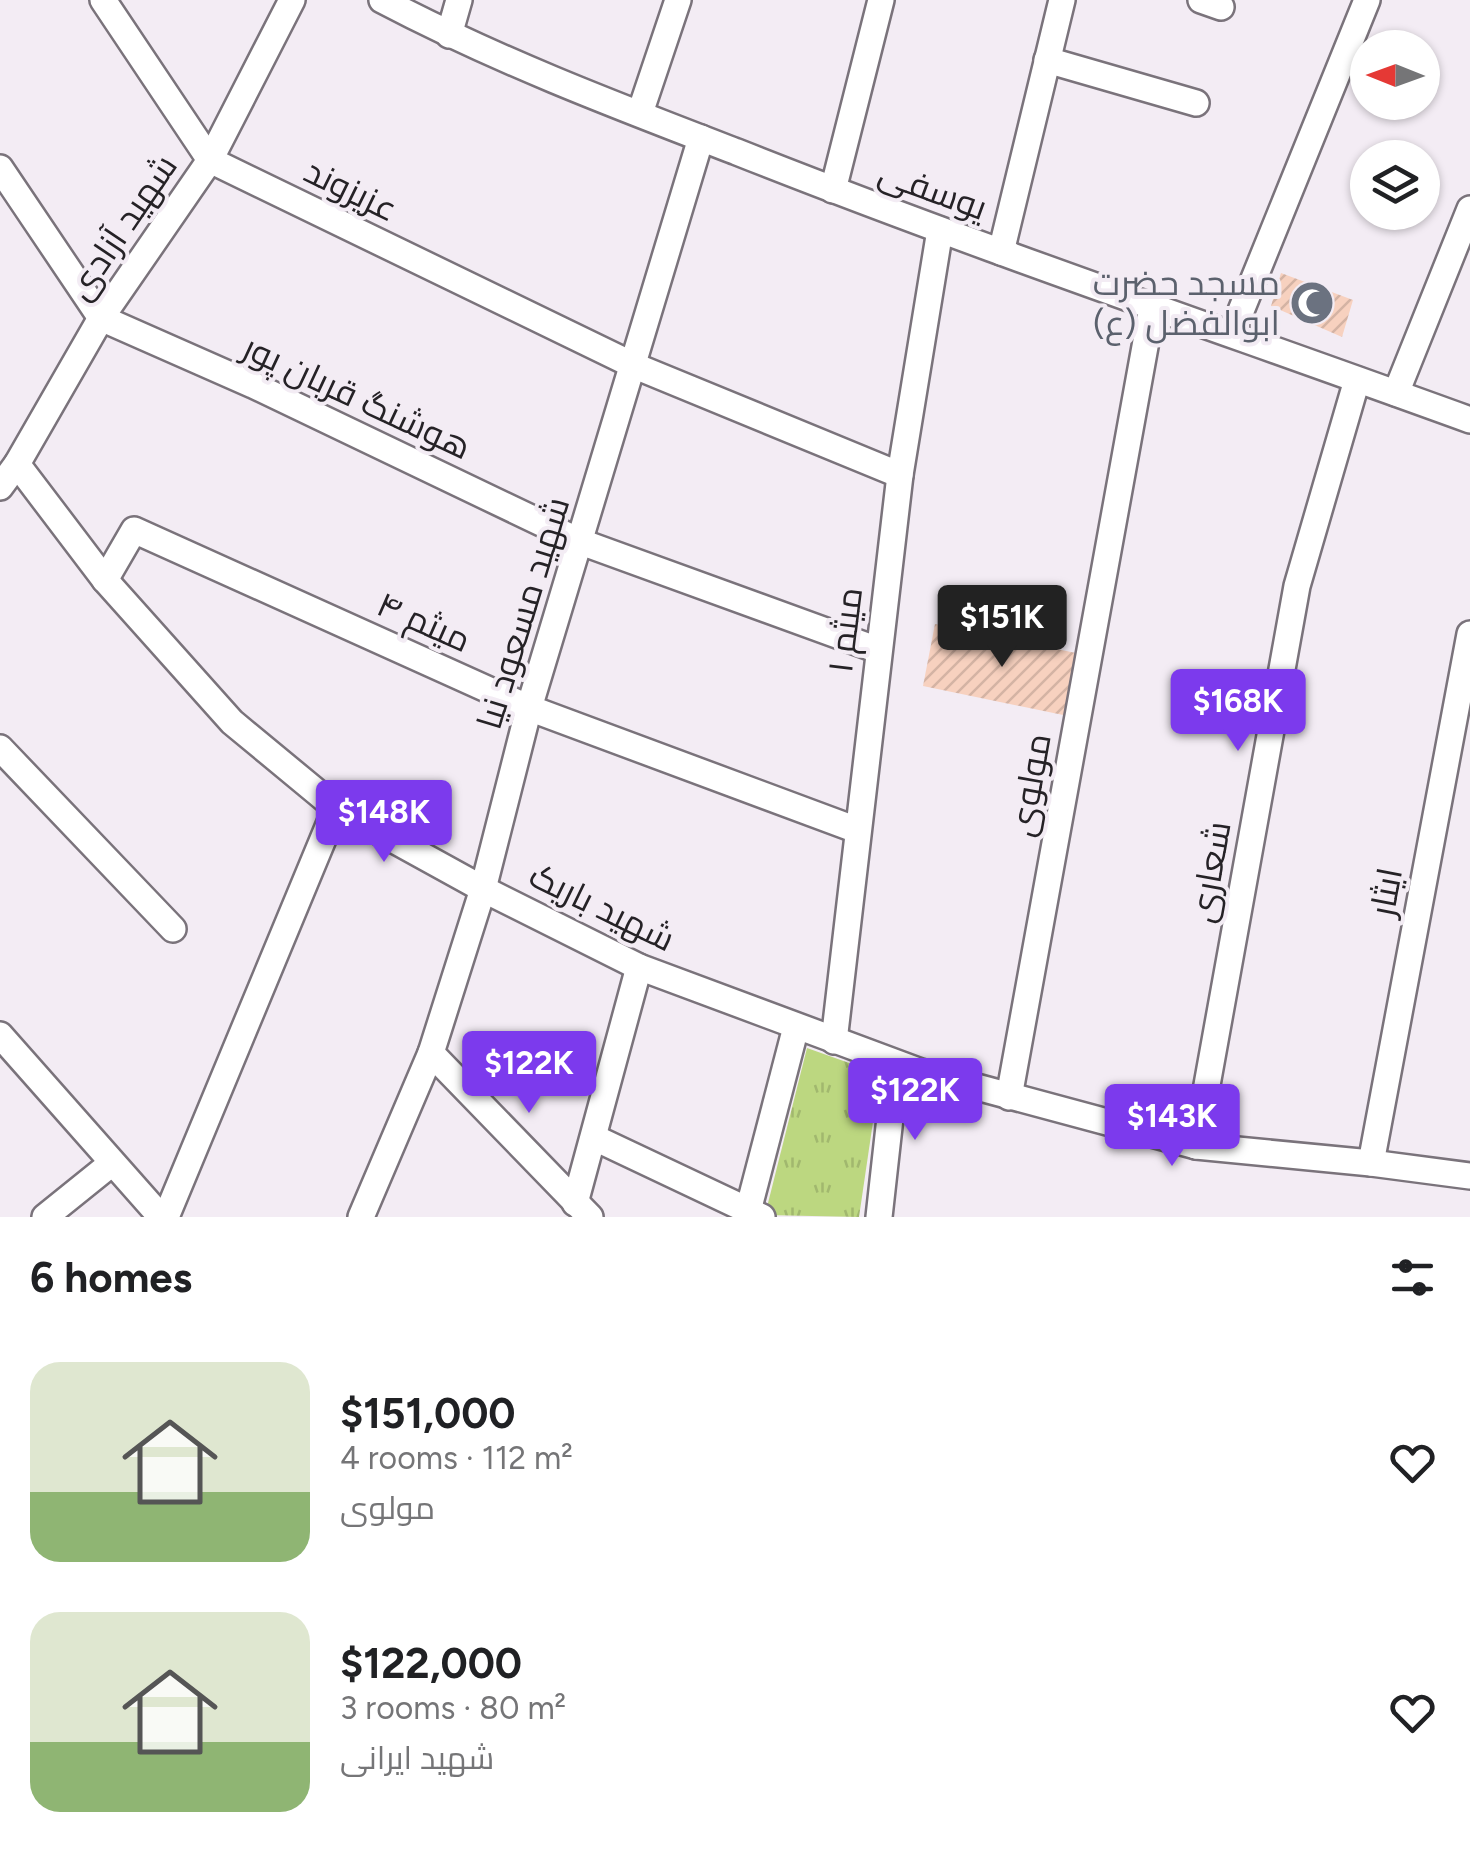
<!DOCTYPE html>
<meta charset="utf-8">
<style>
body{margin:0;font-family:Figtree,Cairo,sans-serif;background:#f6f6f6;color:#202124;height:100vh;display:flex;flex-direction:column;font-size:38px;white-space:nowrap}
*{box-sizing:border-box;margin:0}
p{font-size:32px;color:#757577}
.icon{flex:none;width:55px;height:55px;fill:none;stroke:currentColor;stroke-width:2;stroke-linecap:round;stroke-linejoin:round}
.map{position:relative;height:1217px;overflow:hidden}
.drawer{display:flex;flex-direction:column;background:#fff;flex:1}
.drawer>*{flex:none}
.needle{width:65px;rotate:271deg}
.fabs{position:absolute;left:1350px;top:30px;display:grid;gap:20px}
.fabs a{display:grid;place-items:center;width:90px;height:90px;border-radius:50%;background:#fff;box-shadow:0 2px 8px #0004;font-size:50px}
.price{position:absolute;translate:-50% -85px;padding:0 22px;border-radius:10px;background:#7c3aed;color:#fff;font-size:32px;line-height:65px;filter:drop-shadow(0 2px 5px #0008)}
.price::after{content:'';position:absolute;left:50%;top:60px;width:30px;height:22px;margin-left:-15px;background:inherit;clip-path:polygon(0 0,100% 0,50% 100%)}
.price.on{background:#222;color:#fff}
ul{padding:0;list-style:none}
li{display:flex;align-items:center;gap:30px;height:250px;padding:0 30px}
li span{display:grid;place-items:center;flex:none;width:280px;height:200px;border-radius:30px;color:#555}
li>.icon{margin-inline-start:auto}
span .icon{width:120px;height:120px;fill:#fffc;stroke-width:1}
li b{font-size:42px}
h2{display:flex;justify-content:space-between;align-items:center;height:120px;padding:0 30px;font-size:42px}
.map>svg:first-child{display:block}
.grass{fill:url(#grass-tufts)}
.building{fill:url(#building-hatch)}
.lines{fill:none;stroke-linecap:round;stroke-linejoin:round}
.minor-casing{stroke:#7a737b;stroke-width:30}
.minor{stroke:#fff;stroke-width:25}
.labels{text-anchor:middle;dominant-baseline:central;stroke-width:8;stroke-linejoin:round;paint-order:stroke}
.street-label{font-size:35px;fill:#252226;stroke:#f3ecf4}
.worship-label{font-size:35px;fill:#5b616d;stroke:#f3ecf4;text-anchor:end}
</style>
<div class="map">
<svg width="1470" height="1217" viewBox="0 0 1470 1217">
<defs>
<pattern id="grass-tufts" width="24" height="20" patternUnits="userSpaceOnUse" patternTransform="scale(2.5)"><rect width="24" height="20" fill="#bcd780"/><path d="M3 7l-1-3M5 7V3M7 7l1-3M15 17l-1-3M17 17v-4M19 17l1-3" fill="none" stroke="#a1b86e"/></pattern>
<pattern id="building-hatch" width="6" height="6" patternUnits="userSpaceOnUse" patternTransform="scale(2.5)"><rect width="6" height="6" fill="#f7d1bf"/><path d="M-1 1l2-2M0 6l6-6M5 7l2-2" fill="none" stroke="#d4b3a4"/></pattern>
</defs>
<rect width="100%" height="100%" fill="#f3ecf4"/>
<polygon class="grass" points="807,1048 880,1074 859,1217 765,1215"/>
<g class="building">
<polygon points="1281,273 1353,300 1342,337 1271,306"/>
<polygon points="935,624 1081,654 1068,716 923,686"/>
</g>
<g class="lines">
<defs>
<g id="minor">
<polyline points="103,0 210,160 635,366 900,475"/>
<path d="M382,0C496,60 617,106 737,152C979,248 1225,331 1470,420"/>
<polyline points="1201,0 1221,7"/>
<polyline points="449,35 459,0"/>
<polyline points="1047,60 1196,103"/>
<polyline points="640,113 678,0"/>
<polyline points="0,168 101,318 253,385 581,542 878,650"/>
<polyline points="833,190 881,0"/>
<polyline points="1001,252 1062,0"/>
<polyline points="1232,333 1367,0"/>
<polyline points="1396,393 1470,209"/>
<polyline points="17,464 105,580 232,722 336,808 483,889 639,967 921,1072 1196,1146 1371,1163 1470,1176"/>
<polyline points="0,487 17,464 101,318 210,160 292,0"/>
<polyline points="105,580 134,530 529,708 857,830"/>
<polyline points="0,748 173,929"/>
<polyline points="0,1035 161,1217"/>
<polyline points="834,1041 900,475 940,230"/>
<polyline points="431,1053 590,1217"/>
<polyline points="1009,1097 1152,308"/>
<polyline points="595,1138 762,1217"/>
<polyline points="1196,1146 1297,586 1357,380"/>
<polyline points="1371,1163 1470,634"/>
<polyline points="575,1203 639,967"/>
<polyline points="748,1211 796,1027"/>
<polyline points="45,1217 112,1163"/>
<polyline points="166,1217 336,808"/>
<polyline points="361,1217 431,1053 483,889 529,708 701,138"/>
<polyline points="879,1217 896,1064"/>
</g>
</defs>
<use href="#minor" class="minor-casing"/>
<use href="#minor" class="minor"/>
</g>
<defs>
<symbol id="mosque-disc" viewBox="-11 -11 22 22"><circle r="9.5" fill="#6b7280" stroke="#f3ecf4"/><path d="M3.5-4.9A6 6 0 1 0 3.5 4.9A5 5 0 1 1 3.5-4.9Z" fill="#fff"/></symbol>
</defs>
<g fill-rule="evenodd">
<use href="#mosque-disc" x="1287" y="278" width="50" height="50"/>
</g>
<g class="labels">
<g class="street-label">
<text transform="translate(351 190) rotate(26)">عزیزوند</text>
<text transform="translate(933 190) rotate(20)">یوسفی</text>
<text transform="translate(122 227) rotate(-56)">شهید آزادی</text>
<text transform="translate(357 397) rotate(25)">هوشنگ قربان پور</text>
<text transform="translate(523 613) rotate(-73)">شهید مسعود نیا</text>
<text transform="translate(424 622) rotate(24)">میثم ۴</text>
<text transform="translate(845 630) rotate(-83)">میثم ۱</text>
<text transform="translate(1030 785) rotate(-80)">مولوی</text>
<text transform="translate(1210 872) rotate(-80)">شعاری</text>
<text transform="translate(1386 892) rotate(-79)">ایثار</text>
<text transform="translate(602 907) rotate(26)">شهید باریک</text>
</g>
<g class="worship-label">
<text x="1280" y="283">مسجد حضرت<tspan x="1280" dy="40">ابوالفضل (ع)</tspan></text>
</g>
</g>
</svg>
<div class="fabs">
<a><svg class="needle" viewBox="-14 -14 28 28"><path d="M0-13l5 13h-10z" fill="#e53935"/><path d="M0 13l5-13h-10z" fill="#757577"/></svg></a>
<a><svg class="icon" aria-label="layers" viewBox="0 0 24 24"><path d="M12 4l9 5-9 5-9-5zM3 14l9 5 9-5"/></svg></a>
</div>
<b class="price on" style="left:1002px;top:670px">$151K</b>
<b class="price" style="left:1238px;top:754px">$168K</b>
<b class="price" style="left:384px;top:865px">$148K</b>
<b class="price" style="left:529px;top:1116px">$122K</b>
<b class="price" style="left:915px;top:1143px">$122K</b>
<b class="price" style="left:1172px;top:1169px">$143K</b>
</div>
<section class="drawer">
<h2>6 homes<svg class="icon" aria-label="filters" viewBox="0 0 24 24"><path d="M4 7h16M4 17h16"/><circle cx="9" cy="7" r="2"/><circle cx="15" cy="17" r="2"/></svg></h2>
<ul>
<li><span style="background:linear-gradient(#dfe7d0 65%,#8fb573 0)"><svg class="icon" aria-label="home" viewBox="0 0 24 24"><path d="M3 11l9-7 9 7M6 9v11h12V9"/></svg></span><div><b>$151,000</b><p>4 rooms · 112 m²</p><p>مولوی</p></div><svg class="icon" aria-label="heart" viewBox="0 0 24 24"><path d="M12 20l-8-8c-3-5 5-10 8-4 3-6 11-1 8 4z"/></svg></li>
<li><span style="background:linear-gradient(#dfe7d0 65%,#8fb573 0)"><svg class="icon" aria-label="home" viewBox="0 0 24 24"><path d="M3 11l9-7 9 7M6 9v11h12V9"/></svg></span><div><b>$122,000</b><p>3 rooms · 80 m²</p><p>شهید ایرانی</p></div><svg class="icon" aria-label="heart" viewBox="0 0 24 24"><path d="M12 20l-8-8c-3-5 5-10 8-4 3-6 11-1 8 4z"/></svg></li>
</ul>
</section>
